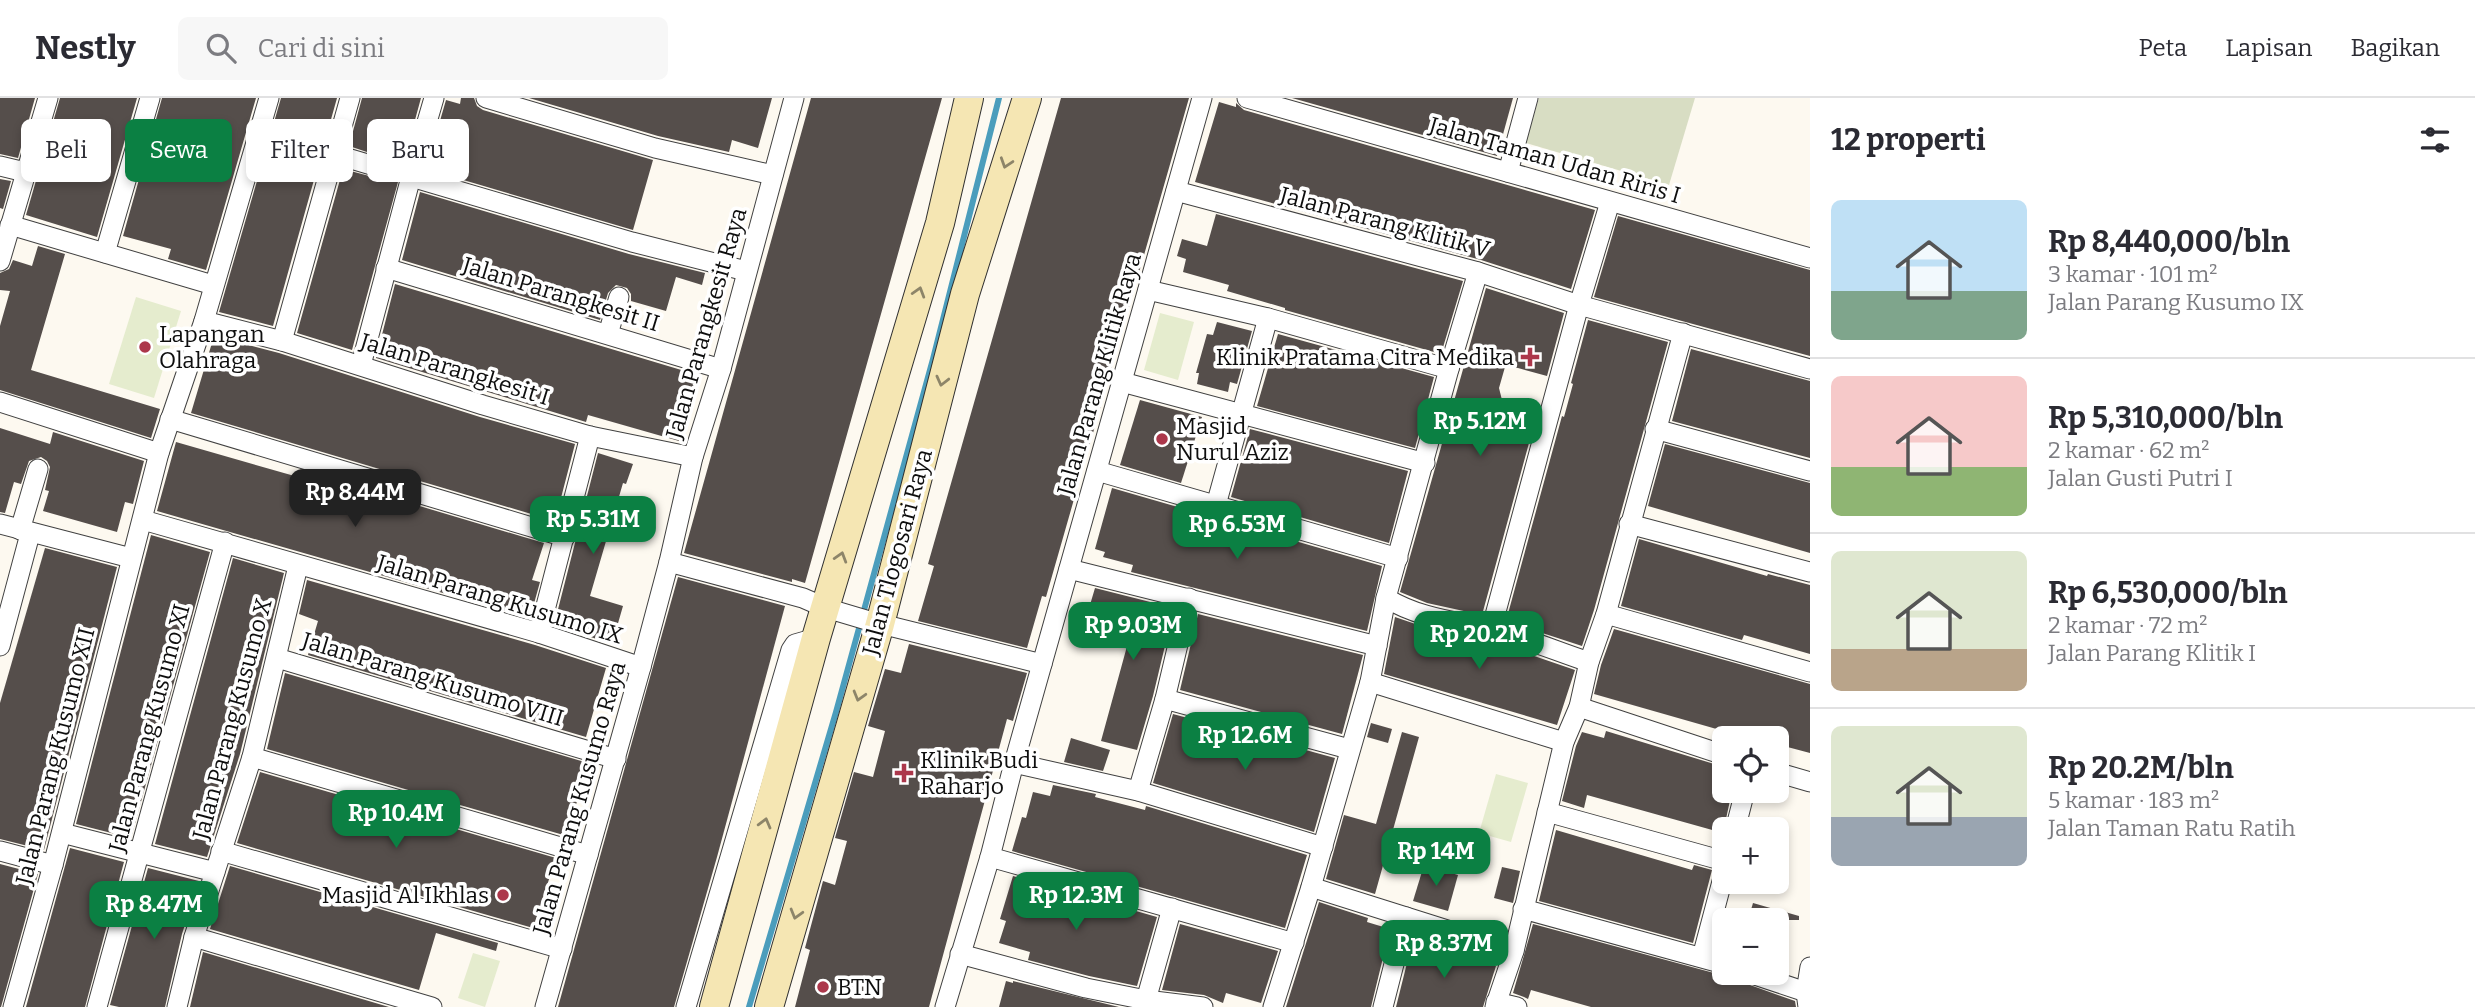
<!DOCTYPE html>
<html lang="id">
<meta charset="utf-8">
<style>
body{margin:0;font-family:Bitter,serif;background:#f7f7f7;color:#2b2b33;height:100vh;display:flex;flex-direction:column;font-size:26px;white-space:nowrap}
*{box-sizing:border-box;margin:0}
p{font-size:23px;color:#7c7c81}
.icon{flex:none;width:38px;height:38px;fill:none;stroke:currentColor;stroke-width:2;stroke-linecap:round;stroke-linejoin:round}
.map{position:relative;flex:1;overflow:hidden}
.side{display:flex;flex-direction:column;background:#fff;width:665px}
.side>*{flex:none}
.guide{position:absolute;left:21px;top:21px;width:665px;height:63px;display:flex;gap:14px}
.fabs{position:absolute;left:1712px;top:628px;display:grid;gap:14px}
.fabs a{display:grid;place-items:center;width:77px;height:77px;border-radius:10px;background:#fff;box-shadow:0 4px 10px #0003;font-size:35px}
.price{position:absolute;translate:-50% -60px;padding:0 16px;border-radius:14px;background:#0b8043;color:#fff;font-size:23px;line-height:46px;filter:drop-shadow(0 2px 4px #0008)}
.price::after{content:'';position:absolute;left:50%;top:42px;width:21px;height:16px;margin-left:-10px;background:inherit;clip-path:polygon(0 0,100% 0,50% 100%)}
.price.current{background:#222;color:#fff}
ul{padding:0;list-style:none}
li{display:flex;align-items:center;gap:21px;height:175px;padding:0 21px}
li+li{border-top:2px solid #e1e1e2}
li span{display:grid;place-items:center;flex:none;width:196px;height:140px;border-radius:10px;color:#555}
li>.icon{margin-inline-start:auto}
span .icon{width:84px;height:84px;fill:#fffc;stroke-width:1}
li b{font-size:30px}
h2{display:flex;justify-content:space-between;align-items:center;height:84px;padding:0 21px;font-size:30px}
.tag{padding:0 24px;border-radius:10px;background:#fff;box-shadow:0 4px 10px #0003;font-size:24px;line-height:63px}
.tag.current{background:#0b8043;color:#fff}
header{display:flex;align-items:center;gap:42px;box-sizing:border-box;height:98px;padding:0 35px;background:#fff;border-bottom:2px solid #e1e1e2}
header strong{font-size:33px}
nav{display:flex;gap:38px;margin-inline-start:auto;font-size:24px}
.search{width:490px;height:63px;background:#f7f7f7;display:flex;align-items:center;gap:18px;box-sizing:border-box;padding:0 24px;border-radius:10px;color:#7c7c81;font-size:26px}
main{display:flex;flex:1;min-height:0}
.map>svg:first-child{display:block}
.cemetery{fill:#d8ddc3}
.pitch{fill:#e5ecce}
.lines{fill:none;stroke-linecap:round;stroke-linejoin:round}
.stream{stroke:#4b9dbc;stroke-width:6}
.building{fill:#554e4b}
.street-casing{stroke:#414141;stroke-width:21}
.secondary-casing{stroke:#303030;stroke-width:30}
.street{stroke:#fff;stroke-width:19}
.secondary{stroke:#f5e6b3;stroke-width:28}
.oneway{stroke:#8d8569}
.poi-dot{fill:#ac374b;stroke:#fff;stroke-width:2.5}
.labels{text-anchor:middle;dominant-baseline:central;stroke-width:7;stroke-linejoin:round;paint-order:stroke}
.street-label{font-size:23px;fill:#0e0e0e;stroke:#fff}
.poi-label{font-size:23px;fill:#0e0e0e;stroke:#fff;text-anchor:start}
</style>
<header>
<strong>Nestly</strong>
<div class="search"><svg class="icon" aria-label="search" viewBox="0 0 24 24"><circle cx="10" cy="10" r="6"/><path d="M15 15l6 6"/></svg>Cari di sini</div>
<nav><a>Peta</a><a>Lapisan</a><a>Bagikan</a></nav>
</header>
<main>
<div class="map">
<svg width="1810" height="909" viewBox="0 0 1810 909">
<rect width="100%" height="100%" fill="#fdf9f0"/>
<polygon class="cemetery" points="1539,0 1695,0 1669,87 1526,45"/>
<g class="pitch">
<polygon points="136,199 181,213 154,300 109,286"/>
<polygon points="1160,215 1194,224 1178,282 1144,272"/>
<polygon points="1496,676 1528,685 1511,744 1479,735"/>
<polygon points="473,855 500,863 485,909 458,900"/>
</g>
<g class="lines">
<polyline class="stream" points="749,909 836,614 933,261 999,0"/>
</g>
<g class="building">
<polygon points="0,0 35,0 18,60 0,56"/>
<polygon points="60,0 137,0 97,139 26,117"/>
<polygon points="162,0 256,0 206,172 168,161 171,151 123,138"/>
<polygon points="281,0 337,0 273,228 219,214"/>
<polygon points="362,0 421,0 352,252 297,235 343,71 373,79 379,76 383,70 379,58 349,48"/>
<polygon points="461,0 474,0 477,8 483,12 653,62 633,132 426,71 446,2 460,6"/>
<polygon points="529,0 772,0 758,50 732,42 729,54 658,38"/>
<polygon points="811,0 942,0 805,485 792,481 792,484 684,455"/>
<polygon points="1061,0 1189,0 1046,499 1042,498 1027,550 918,523 934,468 928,466"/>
<polygon points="1292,0 1513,0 1497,58"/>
<polygon points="1219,4 1236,9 1236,5 1244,12 1595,112 1571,191 1481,162 1195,84"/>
<polygon points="0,81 11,83 3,111 0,110"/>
<polygon points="420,94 629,156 705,175 702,187 676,179 666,213 631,203 631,196 627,190 616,187 608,195 600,222 402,162"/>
<polygon points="1216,116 1463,183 1441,256 1285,212 1285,210 1227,193 1229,187 1183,174 1186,161 1177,158 1182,141 1207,148"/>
<polygon points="1618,118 1810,172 1810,258 1594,199"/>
<polygon points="38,148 65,156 31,272 160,311 151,340 0,292 0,228 10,193 0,192 0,175 9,171 13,162 32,168"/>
<polygon points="395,186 698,277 679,343 588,317 586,324 376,260"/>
<polygon points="1486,190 1564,215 1547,278 1518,270 1505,269 1499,290 1502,302 1538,312 1482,517 1427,505 1400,494"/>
<polygon points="1588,222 1668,244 1594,512 1582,548 1506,523 1562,318 1564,319 1573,286 1571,285"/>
<polygon points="1217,224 1252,233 1237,286 1230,284 1228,294 1197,286 1199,275 1196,275 1207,236 1213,237"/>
<polygon points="1278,236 1434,279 1415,350 1257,308"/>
<polygon points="214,238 279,255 480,319 575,346 555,423 191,315"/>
<polygon points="1691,251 1810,283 1810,360 1672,323"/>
<polygon points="1140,302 1202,319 1181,385 1120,367"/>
<polygon points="0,330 50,346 53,334 144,363 133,406 125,404 117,434 43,413 49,393 45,392 50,369 47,363 41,359 29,363 21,386 14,384 5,415 0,414"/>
<polygon points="1250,331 1408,373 1389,445 1231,399"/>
<polygon points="176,344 298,379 321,384 322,379 544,445 532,482 540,484 530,520 157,413"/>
<polygon points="1665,346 1810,385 1810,455 1648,408"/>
<polygon points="598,355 633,366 626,386 623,385 590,498 623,508 612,546 554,527"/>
<polygon points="1112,390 1382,468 1367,533 1131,474 1133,467 1103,459 1105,454 1095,451"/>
<polygon points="151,437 210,454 131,740 76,726"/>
<polygon points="1639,441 1767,478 1768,476 1810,487 1810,556 1744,537 1742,542 1621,508"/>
<polygon points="45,450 117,469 44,752 0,741 0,605"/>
<polygon points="233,460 284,475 240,656 207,759 155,746"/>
<polygon points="678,479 785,508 717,759 674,909 558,909"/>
<polygon points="307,482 535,547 606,570 586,639 308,557 318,523 299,516"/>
<polygon points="1095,490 1174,510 1153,598 1137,652 1101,643 1132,530 1087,517"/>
<polygon points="1198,516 1363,557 1342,636 1180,592"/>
<polygon points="1395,519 1433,532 1499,546 1575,572 1557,627 1384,576"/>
<polygon points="1614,531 1810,586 1810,655 1776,646 1776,640 1748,640 1594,596 1601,567"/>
<polygon points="909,546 1027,575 1013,623 1007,621 929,909 795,909 810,852 805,850 823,783 835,787 847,743 835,740 854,674 873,679 885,633 868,628 885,571 901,575"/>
<polygon points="285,575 588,665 567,738 267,651"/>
<polygon points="1173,616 1335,660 1314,734 1153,685"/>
<polygon points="1371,625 1392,631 1388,645 1367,639"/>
<polygon points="1606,633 1724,669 1724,693 1732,693 1723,735 1587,697 1584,710 1562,703 1576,648 1582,634 1604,640"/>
<polygon points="1402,634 1419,639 1375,796 1326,781 1344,717 1376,726"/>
<polygon points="1071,640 1110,652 1103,673 1064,664"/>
<polygon points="260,674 556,760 533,830 237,745"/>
<polygon points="1053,687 1096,696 1095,699 1145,712 1146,708 1307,757 1285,830 1012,753 1022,719 1026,720 1033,694 1050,698"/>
<polygon points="1556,732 1692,772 1694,767 1712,772 1693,845 1539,803"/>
<polygon points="70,750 124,764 85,909 26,909"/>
<polygon points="0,766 38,776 1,909 0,909"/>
<polygon points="1424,767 1458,777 1448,813 1413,803"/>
<polygon points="230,768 498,845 496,853 436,835 419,892 210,831"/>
<polygon points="1502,769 1520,773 1513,805 1494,800"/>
<polygon points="148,770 199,783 182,836 165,909 119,909 110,907"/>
<polygon points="1013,778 1157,819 1137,888 1089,878 1028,862 1030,854 999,845 1006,823 1000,821"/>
<polygon points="1319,804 1368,820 1367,824 1390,831 1371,909 1286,909"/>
<polygon points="1753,805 1799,818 1799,822 1748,822"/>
<polygon points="1180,826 1278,853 1261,905 1226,895 1223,905 1204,897 1162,892"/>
<polygon points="1533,826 1725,878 1795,903 1796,909 1591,909 1531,892 1528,901 1524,899 1513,895"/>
<polygon points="1412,845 1496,868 1483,909 1396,909"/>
<polygon points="203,854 389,909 190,909"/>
<polygon points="1006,883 1013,885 1013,883 1119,909 999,909"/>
</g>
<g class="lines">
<defs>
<g id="street">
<polyline points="486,0 655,50 773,77"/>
<polyline points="1247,0 1810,160"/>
<polyline points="334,56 371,67"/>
<polyline points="0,68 25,74"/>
<polyline points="1508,74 1528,0"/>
<polyline points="411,79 632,144 746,173"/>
<polyline points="1176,93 1478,174 1579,207 1810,271"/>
<polyline points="10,127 213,187"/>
<polyline points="105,155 150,0"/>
<polyline points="0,163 48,0"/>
<polyline points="386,170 721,271"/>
<polyline points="1148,192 1268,220 1449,271"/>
<polyline points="204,223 282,243 483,307 590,338 693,359"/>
<polyline points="608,236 619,199"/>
<polyline points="282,243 350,0"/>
<polyline points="361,267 411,79 434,0"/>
<polyline points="1122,284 1425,365"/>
<polyline points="0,304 159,355"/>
<polyline points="170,321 565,439"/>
<polyline points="1655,331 1810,373"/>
<polyline points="1097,373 1398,460"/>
<polyline points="1216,407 1268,220"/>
<polyline points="143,422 539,535 641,569"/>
<polyline points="0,426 131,460"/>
<polyline points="1629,426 1810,474"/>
<polyline points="20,432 38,371"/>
<polyline points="669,464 803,500 826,510 873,524 1042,566"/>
<polyline points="1069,471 1377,548"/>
<path d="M1386,500C1419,520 1453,523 1490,531C1523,539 1556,553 1589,564"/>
<polyline points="1606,516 1810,574"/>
<polyline points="1491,532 1579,207 1610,104"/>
<polyline points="539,535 590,338"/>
<polyline points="0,548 30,436"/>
<polyline points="277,560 616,661"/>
<polyline points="1370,584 1564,644"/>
<polyline points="1165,601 1349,651"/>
<polyline points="1579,609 1724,657"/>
<polyline points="252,659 588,757"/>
<polyline points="1014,665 1138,693 1323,749"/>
<polyline points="1776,674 1810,684"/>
<polyline points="1138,693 1165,601 1189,500"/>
<polyline points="1547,714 1724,763"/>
<polyline points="1735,732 1745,693"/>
<polyline points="62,735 215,774"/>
<polyline points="0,753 53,767"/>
<polyline points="221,753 562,851"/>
<polyline points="990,759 1294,845"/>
<polyline points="1311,789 1514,853"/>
<polyline points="1523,811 1724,866"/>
<polyline points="194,839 432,909"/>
<polyline points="960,856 1086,890 1146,902 1203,909"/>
<polyline points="1702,859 1724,776"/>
<polyline points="1749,875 1806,894"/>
<polyline points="1146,902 1172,810"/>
<polyline points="1496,904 1517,909"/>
<polyline points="13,909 53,767 159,355 204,223 269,0"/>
<polyline points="97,909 225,444"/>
<polyline points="177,909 194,839 252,659 298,468"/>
<polyline points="545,909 641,569 669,464 693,359 721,271 794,0"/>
<polyline points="686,909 791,552 795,546 816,540"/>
<polyline points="945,909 990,759 1014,665 1202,0"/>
<polyline points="1273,909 1311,789 1370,584 1386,500 1449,271 1478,174"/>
<polyline points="1383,909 1406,819"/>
<polyline points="1495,909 1514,853 1564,644 1579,609 1589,564 1606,516 1683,235"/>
<polyline points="1808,909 1806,894 1810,869"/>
</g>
<g id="secondary">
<polyline points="714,909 816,540 940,125 969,0"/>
<polyline points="769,909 880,526 965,196 1027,0"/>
</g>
</defs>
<use href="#street" class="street-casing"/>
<use href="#secondary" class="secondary-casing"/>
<use href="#street" class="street"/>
<use href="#secondary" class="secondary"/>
</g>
<defs><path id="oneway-chevron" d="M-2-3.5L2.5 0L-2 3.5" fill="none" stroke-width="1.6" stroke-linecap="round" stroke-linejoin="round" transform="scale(1.75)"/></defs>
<g class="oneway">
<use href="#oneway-chevron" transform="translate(1006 65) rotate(108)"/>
<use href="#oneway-chevron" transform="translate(919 194) rotate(-73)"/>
<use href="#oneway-chevron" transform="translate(942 283) rotate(104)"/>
<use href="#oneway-chevron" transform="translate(841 459) rotate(-73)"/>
<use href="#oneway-chevron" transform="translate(859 598) rotate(106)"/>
<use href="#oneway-chevron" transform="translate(765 725) rotate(-75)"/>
<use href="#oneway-chevron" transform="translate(796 816) rotate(106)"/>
</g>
<g class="poi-dot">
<circle cx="145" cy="249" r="7"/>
<path d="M1526.5 248.5h7v7h7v7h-7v7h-7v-7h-7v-7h7z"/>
<circle cx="1162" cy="341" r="7"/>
<path d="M900.5 664.5h7v7h7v7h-7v7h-7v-7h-7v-7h7z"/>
<circle cx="503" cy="797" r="7"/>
<circle cx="823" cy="889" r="7"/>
</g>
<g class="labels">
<g class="street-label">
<text transform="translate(1555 62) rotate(16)">Jalan Taman Udan Riris I</text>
<text transform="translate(1385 124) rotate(15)">Jalan Parang Klitik V</text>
<text transform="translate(561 196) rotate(17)">Jalan Parangkesit II</text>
<text transform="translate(706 225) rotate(-74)">Jalan Parangkesit Raya</text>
<text transform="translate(455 271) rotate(17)">Jalan Parangkesit I</text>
<text transform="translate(1099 276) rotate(-74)">Jalan Parang Klitik Raya</text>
<text transform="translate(897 454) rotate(-75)">Jalan Tlogosari Raya</text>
<text transform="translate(500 501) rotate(17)">Jalan Parang Kusumo IX</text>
<text transform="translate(433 581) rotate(17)">Jalan Parang Kusumo VIII</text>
<text transform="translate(232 621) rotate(-75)">Jalan Parang Kusumo X</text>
<text transform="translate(149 630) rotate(-75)">Jalan Parang Kusumo XI</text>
<text transform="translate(55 658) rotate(-76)">Jalan Parang Kusumo XII</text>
<text transform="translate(579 700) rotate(-74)">Jalan Parang Kusumo Raya</text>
</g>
<g class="poi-label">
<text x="159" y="236">Lapangan<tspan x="159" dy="26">Olahraga</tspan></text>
<text x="1514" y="259" text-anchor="end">Klinik Pratama Citra Medika</text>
<text x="1176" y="328">Masjid<tspan x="1176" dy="26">Nurul Aziz</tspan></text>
<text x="920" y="662">Klinik Budi<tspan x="920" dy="26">Raharjo</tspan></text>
<text x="489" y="797" text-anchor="end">Masjid Al Ikhlas</text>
<text x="837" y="889">BTN</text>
</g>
</g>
</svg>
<div class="fabs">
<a><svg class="icon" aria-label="locate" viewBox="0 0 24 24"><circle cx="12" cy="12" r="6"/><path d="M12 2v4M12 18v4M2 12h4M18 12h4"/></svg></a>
<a>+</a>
<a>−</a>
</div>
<b class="price" style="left:1480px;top:360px">Rp 5.12M</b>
<b class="price current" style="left:355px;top:431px">Rp 8.44M</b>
<b class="price" style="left:593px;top:458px">Rp 5.31M</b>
<b class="price" style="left:1237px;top:463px">Rp 6.53M</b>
<b class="price" style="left:1133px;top:564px">Rp 9.03M</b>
<b class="price" style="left:1479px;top:573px">Rp 20.2M</b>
<b class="price" style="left:1245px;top:674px">Rp 12.6M</b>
<b class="price" style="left:396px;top:752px">Rp 10.4M</b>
<b class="price" style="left:1436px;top:790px">Rp 14M</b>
<b class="price" style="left:1076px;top:834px">Rp 12.3M</b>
<b class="price" style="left:154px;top:843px">Rp 8.47M</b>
<b class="price" style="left:1444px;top:882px">Rp 8.37M</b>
<div class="guide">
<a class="tag">Beli</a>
<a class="tag current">Sewa</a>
<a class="tag">Filter</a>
<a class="tag">Baru</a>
</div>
</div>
<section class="side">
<h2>12 properti<svg class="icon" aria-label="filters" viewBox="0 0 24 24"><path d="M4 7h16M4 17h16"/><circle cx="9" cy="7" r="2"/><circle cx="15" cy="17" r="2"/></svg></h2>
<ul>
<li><span style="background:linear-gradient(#bfe0f5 65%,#7fa58c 0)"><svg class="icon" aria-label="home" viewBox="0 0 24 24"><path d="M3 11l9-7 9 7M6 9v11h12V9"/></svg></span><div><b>Rp 8,440,000/bln</b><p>3 kamar · 101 m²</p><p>Jalan Parang Kusumo IX</p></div></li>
<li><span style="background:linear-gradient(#f6c9c9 65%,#8fb573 0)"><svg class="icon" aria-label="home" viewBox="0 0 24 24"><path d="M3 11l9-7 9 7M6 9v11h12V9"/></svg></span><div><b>Rp 5,310,000/bln</b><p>2 kamar · 62 m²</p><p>Jalan Gusti Putri I</p></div></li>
<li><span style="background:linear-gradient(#dfe7d0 70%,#b9a48a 0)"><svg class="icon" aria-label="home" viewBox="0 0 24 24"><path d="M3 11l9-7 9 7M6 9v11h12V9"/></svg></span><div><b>Rp 6,530,000/bln</b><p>2 kamar · 72 m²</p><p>Jalan Parang Klitik I</p></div></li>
<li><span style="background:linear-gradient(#dfe7d0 65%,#9aa5b1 0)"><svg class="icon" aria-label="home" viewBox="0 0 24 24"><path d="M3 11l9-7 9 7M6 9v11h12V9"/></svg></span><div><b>Rp 20.2M/bln</b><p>5 kamar · 183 m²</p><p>Jalan Taman Ratu Ratih</p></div></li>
</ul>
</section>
</main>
